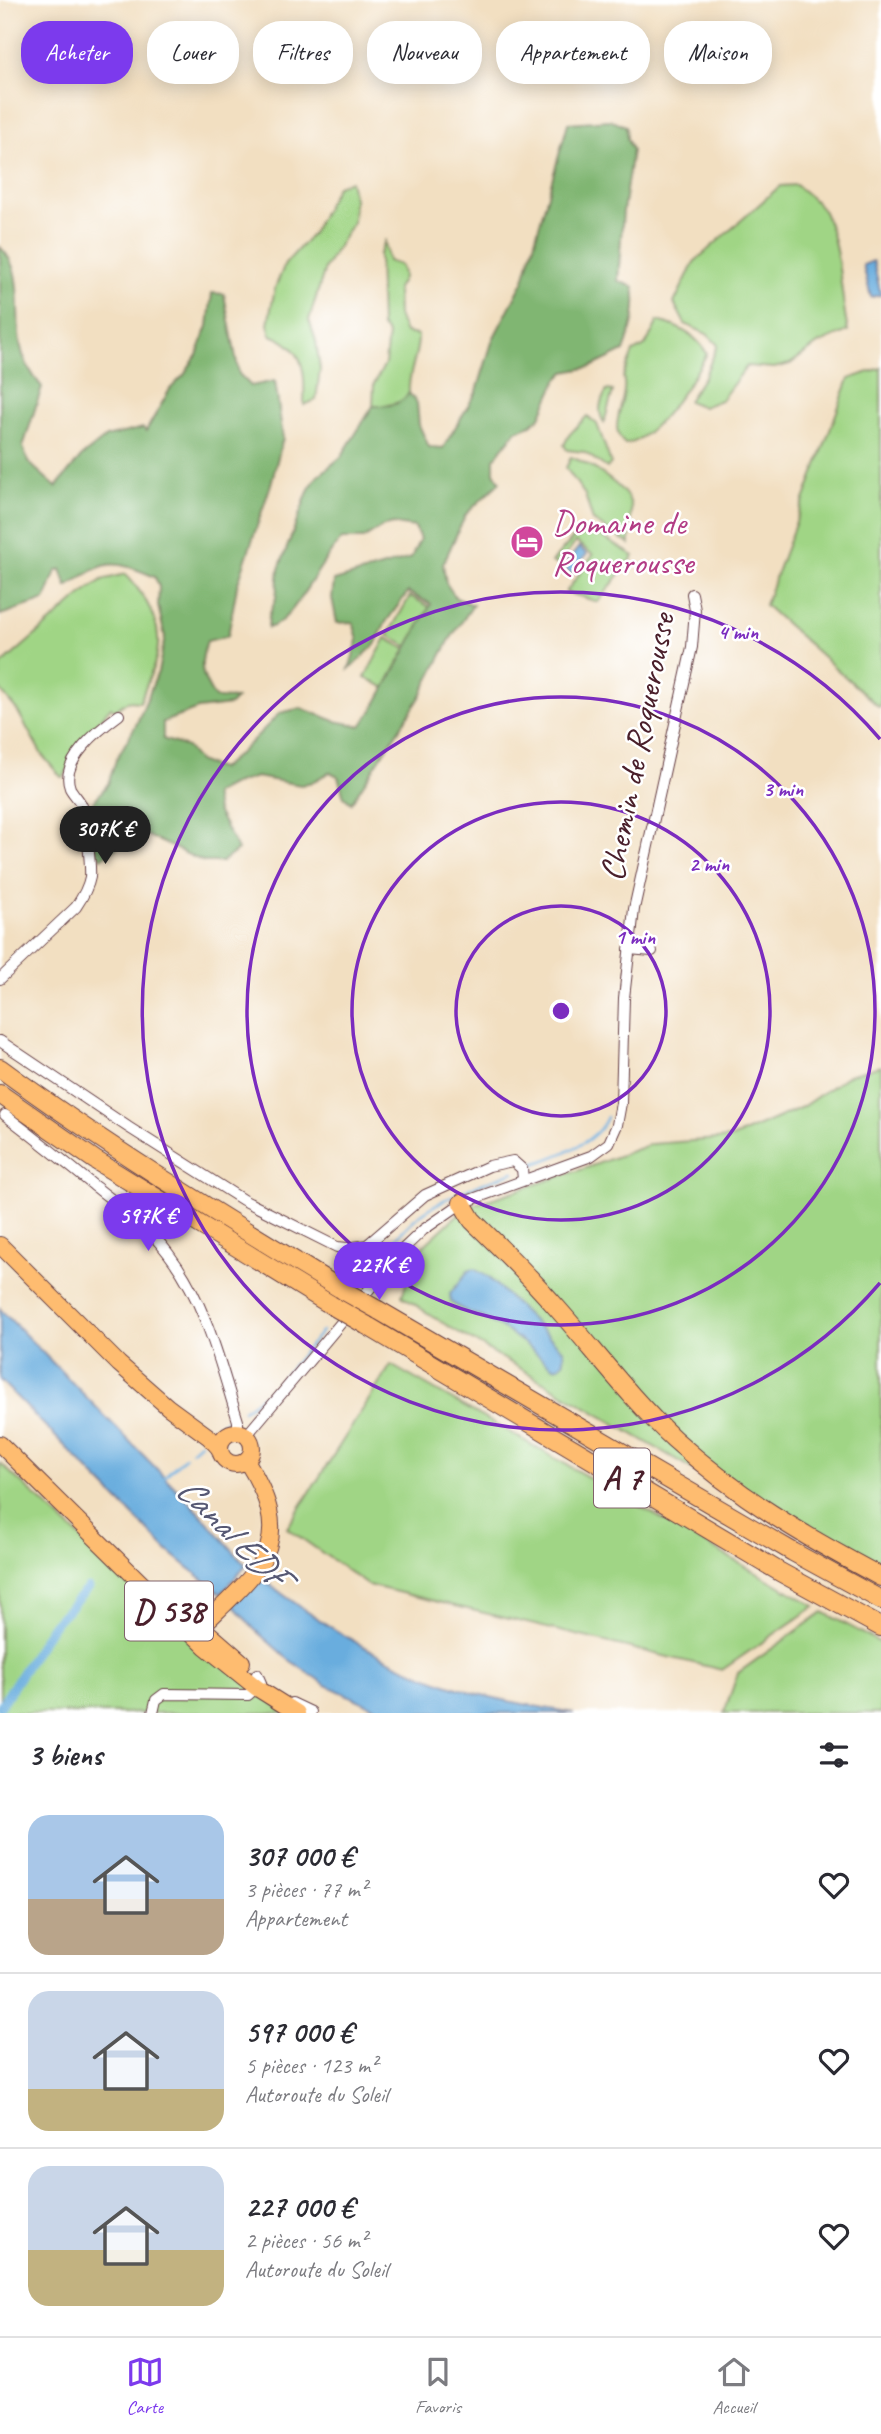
<!DOCTYPE html>
<html lang="fr">
<meta charset="utf-8">
<style>
body{margin:0;font-family:Caveat,sans-serif;background:#f7f7f7;color:#2b2b33;height:100vh;display:flex;flex-direction:column;font-size:26px;white-space:nowrap}
*{box-sizing:border-box;margin:0}
p{font-size:23px;color:#7c7c81}
.icon{flex:none;width:38px;height:38px;fill:none;stroke:currentColor;stroke-width:2;stroke-linecap:round;stroke-linejoin:round}
.map{position:relative;height:1713px;overflow:hidden}
.side{display:flex;flex-direction:column;background:#fff;flex:1}
.side>*{flex:none}
.guide{position:absolute;left:21px;top:21px;width:840px;height:63px;display:flex;gap:14px}
.price{position:absolute;translate:-50% -60px;padding:0 16px;border-radius:24px;background:#7c3aed;color:#fff;font-size:23px;line-height:46px;filter:drop-shadow(0 2px 4px #0008)}
.price::after{content:'';position:absolute;left:50%;top:42px;width:21px;height:16px;margin-left:-10px;background:inherit;clip-path:polygon(0 0,100% 0,50% 100%)}
.price.active{background:#222;color:#fff}
ul{padding:0;list-style:none}
li{display:flex;align-items:center;gap:21px;height:175px;padding:0 28px}
li+li{border-top:2px solid #e1e1e2}
li span{display:grid;place-items:center;flex:none;width:196px;height:140px;border-radius:21px;color:#555}
li>.icon{margin-inline-start:auto}
span .icon{width:84px;height:84px;fill:#fffc;stroke-width:1}
li b{font-size:30px}
h2{display:flex;justify-content:space-between;align-items:center;height:84px;padding:0 28px;font-size:30px}
.chip{padding:0 24px;border-radius:28px;background:#fff;box-shadow:0 4px 18px #0003;font-size:24px;line-height:63px}
.chip.active{background:#7c3aed;color:#fff}
.menu{display:flex;justify-content:space-around;align-items:center;height:98px;border-top:2px solid #e1e1e2;background:#fff;font-size:19px;color:#7c7c81}
.menu a{display:grid;justify-items:center;gap:4px}
.menu .active{color:#7c3aed}
.map>svg:first-child{display:block}
.green{fill:#a0d585;stroke:#757a58;stroke-width:2}
.forest{fill:#80b672;stroke:#656a4e;stroke-width:2}
.water{fill:#69adde;stroke:#5a6684;stroke-width:2}
.lines{fill:none;stroke-linecap:round;stroke-linejoin:round}
.stream{stroke:#69adde;stroke-width:2.5}
.canal{stroke:#69adde;stroke-width:9}
.minor-casing{stroke:#633c42;stroke-width:12}
.primary-casing{stroke:#633c42;stroke-width:18}
.motorway-casing{stroke:#633c42;stroke-width:20}
.minor{stroke:#fff;stroke-width:10}
.primary{stroke:#febc70;stroke-width:16}
.motorway{stroke:#febc70;stroke-width:18}
.motorway-bridge-casing{stroke:#633c42;stroke-width:20;stroke-linecap:butt}
.motorway-bridge{stroke:#febc70;stroke-width:18}
.ring{fill:none;stroke:#7b2cbf;stroke-width:3.5}
.labels{text-anchor:middle;dominant-baseline:central;stroke-width:5;stroke-linejoin:round;paint-order:stroke}
.shield{fill:#fff;stroke:#80626b;stroke-width:2}
.shield-label{font-size:33px;font-weight:bold;fill:#4a1f2b}
.hotel-label{font-size:35px;fill:#b23c85;stroke:#fff;text-anchor:start}
.street-label{font-size:35px;fill:#4a1f2b;stroke:#fff}
.water-label{font-size:37px;font-style:italic;fill:#565873;stroke:#fff}
.centre{fill:#7b2cbf;stroke:#fff;stroke-width:3.5}
.ring-label{font-size:21px;text-anchor:middle;font-weight:bold;fill:#7b2cbf;stroke:#fff;stroke-width:5;stroke-linejoin:round;paint-order:stroke}
</style>
<div class="map">
<svg width="881" height="1713" viewBox="0 0 881 1713">
<rect width="100%" height="100%" fill="#fff"/>
<filter id="ink" filterUnits="userSpaceOnUse"><feTurbulence type="fractalNoise" baseFrequency=".0143" numOctaves="2"/><feDisplacementMap in="SourceGraphic" scale="14" xChannelSelector="R" yChannelSelector="G"/><feConvolveMatrix kernelMatrix="1 2 1 2 8 2 1 2 1" color-interpolation-filters="sRGB"/></filter>
<filter id="wash" filterUnits="userSpaceOnUse"><feTurbulence type="fractalNoise" baseFrequency=".00686" numOctaves="4" result="noise"/><feDisplacementMap in="SourceGraphic" scale="28" xChannelSelector="R" yChannelSelector="G"/><feGaussianBlur stdDeviation="1.57" result="paint"/><feColorMatrix in="noise" values="0 0 0 0 0 0 0 0 0 0 0 0 0 0 0 0 0 1.4 0 .05"/><feComposite in="paint" operator="in"/></filter>
<g filter="url(#wash)">
<rect width="100%" height="100%" fill="#f2dfc1"/>
<g class="green">
<path d="M350,181L354,199L353,222L325,268L309,320L316,341L320,369L316,400L304,405C305,373 306,348 271,335L268,324L275,288L285,264L312,234L337,186Z"/>
<path d="M796,185C805,193 818,201 824,212C841,248 840,293 848,331L818,344L790,364L774,368L747,366L721,400L703,407L688,401L705,375L718,345L707,334L685,324L674,303L694,262L780,186Z"/>
<path d="M385,241L388,261L400,265C405,275 404,279 397,288L398,315L405,333L418,335C419,356 407,373 409,393L403,401L385,406H373L374,384L385,364L388,334L381,326L379,255Z"/>
<path d="M658,321C677,326 698,336 707,354C693,378 654,441 625,444C605,428 630,399 623,377L633,352L645,346Z"/>
<polygon points="881,368 881,706 879,707 765,605 849,379"/>
<path d="M607,390L613,391L604,423C597,411 600,402 607,390Z"/>
<polygon points="587,416 597,424 611,463 607,468 584,452 567,450 564,445 569,435"/>
<path d="M571,457C588,463 627,487 631,505C632,510 629,535 630,544L593,521L585,495L566,468Z"/>
<polygon points="594,532 634,556 598,602 566,592 593,555 576,542 558,565 552,562 573,538"/>
<path d="M125,574C140,589 157,614 158,637C160,658 147,682 140,702L128,701L115,710L111,707L84,737L64,777H61L42,755L17,710L0,690V666L84,593L102,580Z"/>
<polygon points="410,596 430,607 409,647 388,635"/>
<polygon points="386,638 406,649 385,688 365,677"/>
<polygon points="881,1066 881,1557 863,1569 446,1325 402,1296 417,1252 466,1207 586,1168 651,1144 732,1138 802,1107 849,1075"/>
<polygon points="391,1365 815,1606 722,1670 368,1585 287,1528"/>
<polygon points="0,1463 182,1631 286,1713 0,1713"/>
<polygon points="823,1612 881,1643 881,1713 724,1713 738,1673"/>
</g>
<path class="forest" d="M609,120L626,126L627,139L632,150L623,211L618,281L634,287C638,310 632,329 624,351L591,367L565,372L557,380L540,417L531,425L516,431L494,459V472L500,482L466,514L443,564L446,583L456,598L473,605L449,641L419,699L351,803L344,797L338,776L330,772L312,782L301,785L256,777L231,785L214,794L217,811L238,850L222,862H204L142,833L128,839L102,858C88,846 90,824 89,807L108,784L116,760L137,723L158,672L165,637L158,606L159,587L155,577C110,558 107,560 67,587L61,569L56,571L45,600L0,615V247C25,269 15,313 20,343C23,361 31,374 42,387L23,447L28,462L56,487L81,457L106,437L143,428L146,431L170,389L184,375L197,355L208,326L212,293L224,294L239,374L251,386L275,381L283,438L271,484L237,586L228,636L207,641C198,666 201,677 215,698L236,699L230,705L198,709L163,722V739L187,747L198,761L220,769L241,752L280,713L301,708L335,721L361,726L375,706L431,604L408,592L386,622L375,645L349,669L358,640L353,622L337,623L332,598L334,581L411,558L420,539L415,527L394,524L384,526L363,539H342C319,560 295,622 268,628L269,616L276,598L279,569L309,489L317,477L341,457L373,406C388,406 400,406 409,393L417,403L419,425L429,447L443,448L477,391L493,339L524,280L568,123Z"/>
<g class="water">
<polygon points="873,261 881,295 871,297 863,265"/>
<polygon points="579,547 587,554 572,574 563,567"/>
<path d="M474,1269L488,1277L564,1351C565,1360 564,1364 556,1368C547,1364 541,1357 534,1351C518,1338 499,1325 481,1317C470,1312 460,1310 451,1302L450,1294L468,1271Z"/>
<polygon points="0,1309 197,1510 246,1565 221,1594 167,1550 0,1380"/>
<path d="M259,1576C317,1622 379,1661 449,1685C489,1699 532,1706 574,1713H386L326,1685L288,1659L254,1629L233,1605Z"/>
</g>
<g class="lines">
<g class="stream">
<path d="M529,1166C555,1156 596,1145 607,1117"/>
<path d="M366,1276C382,1256 397,1234 416,1218C445,1195 480,1184 514,1172"/>
<polyline points="243,1410 273,1388 322,1331"/>
<polyline points="213,1430 232,1415"/>
<polyline points="191,1451 201,1442"/>
<polyline points="163,1478 186,1456"/>
</g>
<polyline class="canal" points="0,1707 52,1626 88,1588"/>
</g>
</g>
<g filter="url(#ink)">
<g class="lines">
<defs>
<g id="minor">
<polyline points="629,949 652,951"/>
<path d="M0,979L76,907C82,898 88,888 90,877C91,867 86,816 82,806C79,799 73,794 70,788C59,761 101,728 119,715"/>
<polyline points="0,1041 128,1127 243,1200 337,1247 347,1248 367,1245 425,1195 489,1166 513,1161 522,1169 523,1179"/>
<path d="M5,1115C35,1138 64,1161 93,1185C120,1206 148,1226 168,1253C206,1302 220,1363 238,1421V1433"/>
<polyline points="246,1436 403,1249 423,1230 462,1203 591,1156 609,1143 617,1125 621,1103 624,998 634,909 692,647 695,610 692,594"/>
<polyline points="292,1703 311,1712"/>
<polyline points="153,1713 156,1700 164,1694 248,1695 261,1683 257,1674"/>
</g>
<g id="primary">
<polyline points="0,1245 119,1364 168,1407 209,1437 220,1449"/>
<circle cx="236" cy="1448" r="16"/>
<polyline points="0,1444 206,1647 257,1688 297,1713"/>
<polyline points="196,1622 242,1662"/>
<path d="M202,1636L201,1627C261,1568 299,1545 246,1460"/>
</g>
<g id="motorway">
<path d="M0,1068C110,1149 228,1220 344,1291"/>
<polyline points="0,1094 95,1160 331,1305"/>
<path d="M462,1203L472,1220C501,1248 530,1277 557,1308C596,1352 631,1399 674,1439C739,1498 804,1536 881,1577"/>
<polyline points="378,1310 793,1552 881,1600"/>
<polyline points="366,1325 780,1572 881,1627"/>
</g>
</defs>
<use href="#minor" class="minor-casing"/>
<use href="#primary" class="primary-casing"/>
<use href="#motorway" class="motorway-casing"/>
<use href="#minor" class="minor"/>
<use href="#primary" class="primary"/>
<use href="#motorway" class="motorway"/>
<defs>
<g id="motorway-bridge">
<polyline points="344,1291 378,1310"/>
<polyline points="331,1305 366,1325"/>
</g>
</defs>
<use href="#motorway-bridge" class="motorway-bridge-casing"/>
<use href="#motorway-bridge" class="motorway-bridge"/>
</g>
</g>
<g class="ring">
<circle cx="561" cy="1011" r="105"/>
<circle cx="561" cy="1011" r="209"/>
<circle cx="561" cy="1011" r="314"/>
<path d="M880 1283A419 419 0 1 1 880 739"/>
</g>
<defs>
<symbol id="hotel-disc" viewBox="-11 -11 22 22"><circle r="9.5" fill="#d1479c" stroke="#fff"/><path d="M-6-4.5h1.5V1H6V5H4.5V3h-9V5H-6ZM-4 0a1.8 1.8 0 1 1 3.6 0ZM.5 0V-2.5h3Q6-2.5 6 0Z" fill="#fff"/></symbol>
</defs>
<g fill-rule="evenodd">
<use href="#hotel-disc" x="508" y="523" width="38" height="38"/>
</g>
<g class="labels">
<g class="shield">
<rect x="594" y="1448.5" width="56" height="59" rx="5"/>
<rect x="125" y="1581.5" width="88" height="59" rx="5"/>
</g>
<g class="shield-label">
<text x="622" y="1478">A 7</text>
<text x="169" y="1611">D 538</text>
</g>
<g class="hotel-label">
<text x="552" y="522">Domaine de<tspan x="552" dy="40">Roquerousse</tspan></text>
</g>
<g class="street-label">
<text transform="translate(637 747) rotate(-79)">Chemin de Roquerousse</text>
</g>
<g class="water-label">
<text transform="translate(232 1531) rotate(45)">Canal EDF</text>
</g>
</g>
<circle cx="561" cy="1011" r="10" class="centre"/>
<g class="ring-label">
<text x="738" y="639">4 min</text>
<text x="783" y="796">3 min</text>
<text x="709" y="871">2 min</text>
<text x="635" y="944">1 min</text>
</g>
</svg>
<b class="price active" style="left:105px;top:866px">307K €</b>
<b class="price" style="left:148px;top:1253px">597K €</b>
<b class="price" style="left:379px;top:1302px">227K €</b>
<div class="guide">
<a class="chip active">Acheter</a>
<a class="chip">Louer</a>
<a class="chip">Filtres</a>
<a class="chip">Nouveau</a>
<a class="chip">Appartement</a>
<a class="chip">Maison</a>
</div>
</div>
<section class="side">
<h2>3 biens<svg class="icon" aria-label="filters" viewBox="0 0 24 24"><path d="M4 7h16M4 17h16"/><circle cx="9" cy="7" r="2"/><circle cx="15" cy="17" r="2"/></svg></h2>
<ul>
<li><span style="background:linear-gradient(#a9c7e8 60%,#b9a48a 0)"><svg class="icon" aria-label="home" viewBox="0 0 24 24"><path d="M3 11l9-7 9 7M6 9v11h12V9"/></svg></span><div><b>307 000 €</b><p>3 pièces · 77 m²</p><p>Appartement</p></div><svg class="icon" aria-label="heart" viewBox="0 0 24 24"><path d="M12 20l-8-8c-3-5 5-10 8-4 3-6 11-1 8 4z"/></svg></li>
<li><span style="background:linear-gradient(#c9d6e8 70%,#c2b280 0)"><svg class="icon" aria-label="home" viewBox="0 0 24 24"><path d="M3 11l9-7 9 7M6 9v11h12V9"/></svg></span><div><b>597 000 €</b><p>5 pièces · 123 m²</p><p>Autoroute du Soleil</p></div><svg class="icon" aria-label="heart" viewBox="0 0 24 24"><path d="M12 20l-8-8c-3-5 5-10 8-4 3-6 11-1 8 4z"/></svg></li>
<li><span style="background:linear-gradient(#c9d6e8 60%,#c2b280 0)"><svg class="icon" aria-label="home" viewBox="0 0 24 24"><path d="M3 11l9-7 9 7M6 9v11h12V9"/></svg></span><div><b>227 000 €</b><p>2 pièces · 56 m²</p><p>Autoroute du Soleil</p></div><svg class="icon" aria-label="heart" viewBox="0 0 24 24"><path d="M12 20l-8-8c-3-5 5-10 8-4 3-6 11-1 8 4z"/></svg></li>
</ul>
</section>
<nav class="menu">
<a class="active"><svg class="icon" aria-label="map" viewBox="0 0 24 24"><path d="M3 6l6-2 6 2 6-2v14l-6 2-6-2-6 2zM9 4v14M15 6v14"/></svg>Carte</a>
<a><svg class="icon" aria-label="saved" viewBox="0 0 24 24"><path d="M7 4h10v16l-5-4-5 4z"/></svg>Favoris</a>
<a><svg class="icon" aria-label="home" viewBox="0 0 24 24"><path d="M3 11l9-7 9 7M6 9v11h12V9"/></svg>Accueil</a>
</nav>
